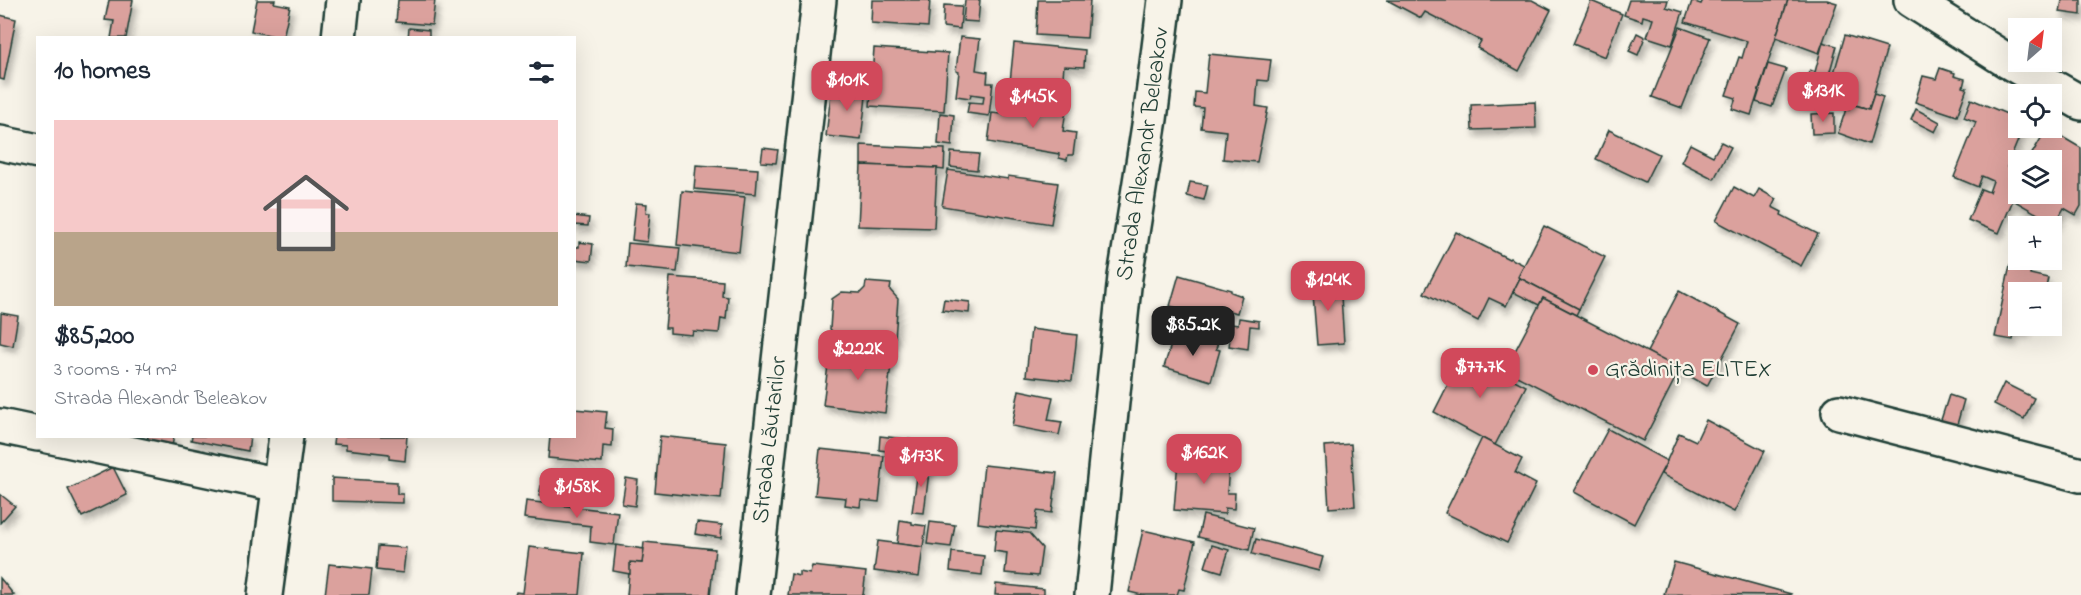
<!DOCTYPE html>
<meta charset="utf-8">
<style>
body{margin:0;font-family:"Indie Flower",sans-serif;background:#f6f6f7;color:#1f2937;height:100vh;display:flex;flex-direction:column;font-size:22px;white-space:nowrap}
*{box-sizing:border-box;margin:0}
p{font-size:20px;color:#747a83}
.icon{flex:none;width:33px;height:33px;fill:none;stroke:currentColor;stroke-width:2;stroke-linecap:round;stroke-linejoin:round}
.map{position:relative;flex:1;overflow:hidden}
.details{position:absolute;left:36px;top:36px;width:540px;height:402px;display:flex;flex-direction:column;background:#fff;border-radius:0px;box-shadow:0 6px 24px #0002}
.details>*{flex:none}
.needle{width:39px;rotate:28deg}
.fabs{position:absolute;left:2008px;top:18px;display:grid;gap:12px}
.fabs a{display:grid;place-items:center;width:54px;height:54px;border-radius:0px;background:#fff;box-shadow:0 6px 24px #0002;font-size:30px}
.price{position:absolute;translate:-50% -51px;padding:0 14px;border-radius:12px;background:#d1495b;color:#fff;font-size:20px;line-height:39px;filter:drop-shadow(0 2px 3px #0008)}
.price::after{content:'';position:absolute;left:50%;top:36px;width:18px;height:14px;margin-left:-9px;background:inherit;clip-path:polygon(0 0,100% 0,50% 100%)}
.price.current{background:#222;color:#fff}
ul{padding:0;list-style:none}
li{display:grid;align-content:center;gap:12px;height:318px;padding:0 18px}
li span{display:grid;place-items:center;height:186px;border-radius:0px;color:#555}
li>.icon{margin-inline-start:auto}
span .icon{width:108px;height:108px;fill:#fffc;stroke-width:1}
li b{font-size:26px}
h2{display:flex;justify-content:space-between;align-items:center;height:72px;padding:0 18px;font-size:26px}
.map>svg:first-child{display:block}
.building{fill:#dba19d;stroke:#1f3d34;stroke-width:1.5;filter:url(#shadow)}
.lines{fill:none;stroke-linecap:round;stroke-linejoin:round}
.minor-casing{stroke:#1f3d34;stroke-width:38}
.minor{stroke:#f7f3e8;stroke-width:33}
.poi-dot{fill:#d1495b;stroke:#f7f3e8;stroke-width:2}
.labels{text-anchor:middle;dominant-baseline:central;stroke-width:4.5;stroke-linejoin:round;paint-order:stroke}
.street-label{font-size:24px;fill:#1f3d34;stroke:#f7f3e8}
.poi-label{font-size:24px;fill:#1f3d34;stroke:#f7f3e8;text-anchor:start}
</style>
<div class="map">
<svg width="2081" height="595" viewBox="0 0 2081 595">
<defs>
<filter id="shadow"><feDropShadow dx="3.5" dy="6" stdDeviation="3" flood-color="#0004"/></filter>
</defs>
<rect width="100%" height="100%" fill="#f7f3e8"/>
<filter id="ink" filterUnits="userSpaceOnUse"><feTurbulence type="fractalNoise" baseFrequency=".0167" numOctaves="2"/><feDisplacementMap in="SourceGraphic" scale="12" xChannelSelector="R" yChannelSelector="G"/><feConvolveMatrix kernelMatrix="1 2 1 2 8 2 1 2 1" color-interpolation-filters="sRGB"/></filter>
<g filter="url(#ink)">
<g class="building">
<polygon points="109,0 133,0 126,38 111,38 114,21 105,20"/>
<polygon points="257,0 275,0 274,3 290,6 283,38 251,31"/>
<polygon points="398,0 435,0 432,25 396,22"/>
<polygon points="872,0 930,0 928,27 871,23"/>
<polygon points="965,0 980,0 978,22 963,21"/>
<polygon points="1038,0 1090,0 1087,38 1036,35"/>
<polygon points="1387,0 1532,0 1551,10 1519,71 1477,48 1481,41 1425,12 1421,18"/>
<polygon points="1629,0 1668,0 1666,7 1683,12 1672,45 1647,37 1653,19 1643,16 1642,21 1624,15"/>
<polygon points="1703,0 1788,0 1751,115 1732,109 1736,98 1726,95 1739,57 1742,58 1747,41 1685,22 1692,1 1701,4"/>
<polygon points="1788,0 1827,0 1837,3 1819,53 1776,37"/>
<polygon points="2062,0 2081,0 2081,15 2060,12"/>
<polygon points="1591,1 1622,14 1605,57 1573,44"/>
<polygon points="944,5 962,6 960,29 943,27"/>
<polygon points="0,15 16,19 4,80 0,79"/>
<polygon points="1680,27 1710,38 1682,108 1652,97"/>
<polygon points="409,28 429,30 429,38 408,38"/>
<polygon points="1637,33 1645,37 1638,55 1629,51"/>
<polygon points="1845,35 1887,48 1869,109 1827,97"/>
<polygon points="960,37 980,39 976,70 988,72 987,83 993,83 989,116 967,113 969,102 983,103 984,96 971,94 970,98 956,96 959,72 956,71"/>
<polygon points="1823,42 1837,46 1820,107 1801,102 1810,70 1815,72"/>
<polygon points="1014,43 1085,50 1084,67 1064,66 1061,97 1009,92"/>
<polygon points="874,48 948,53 944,111 870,106"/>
<polygon points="1209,54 1271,60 1268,81 1258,80 1256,106 1268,108 1257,162 1223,159 1226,131 1201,128 1203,108 1194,107 1195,92 1205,93"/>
<polygon points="1768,64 1786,69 1772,107 1756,102"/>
<polygon points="1940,68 1955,73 1954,76 1965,79 1963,87 1967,88 1957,116 1915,102 1923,76 1936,79"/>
<polygon points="832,85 867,88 861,140 826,136"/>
<polygon points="1874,94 1883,97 1869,144 1838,133 1846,109 1849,110 1851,104 1869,109"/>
<polygon points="1971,99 2019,119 2019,128 2023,128 2007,167 2019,172 2019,175 2009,198 2013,200 1999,233 1968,220 1981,189 1989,192 1993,181 1982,176 1978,187 1954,177 1976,122 1964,117"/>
<polygon points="1011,101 1066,109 1063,131 1076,133 1073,155 1068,155 1067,160 1059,158 1059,154 988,142 992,113 1010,115"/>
<polygon points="1535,102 1536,128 1472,130 1471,105"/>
<polygon points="1916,109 1940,122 1935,132 1911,120"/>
<polygon points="940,113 954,115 952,146 938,144"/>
<polygon points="1834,113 1834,133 1812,134 1811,114"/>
<polygon points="2047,128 2081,148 2081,206 2076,215 2064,208 2055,224 2013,200 2019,190 2019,194 2052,194 2052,160 2036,160 2030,157"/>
<polygon points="1609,130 1659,154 1645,182 1596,159"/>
<polygon points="1721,142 1731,147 1714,179 1681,162 1690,144 1713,156"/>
<polygon points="861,145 945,149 944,170 936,169 937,168 861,165"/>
<polygon points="763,148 778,150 776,163 761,162"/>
<polygon points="951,152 979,154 977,170 950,167"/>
<polygon points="696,165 758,169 756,194 694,189"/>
<polygon points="861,165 937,168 934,228 858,226"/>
<polygon points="948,170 1008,179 1008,176 1058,183 1051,224 942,206"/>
<polygon points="1190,182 1208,185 1204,200 1187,196"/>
<polygon points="1734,187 1754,198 1759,189 1776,199 1772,207 1782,212 1781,215 1818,234 1801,266 1716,221"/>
<polygon points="682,191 745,197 739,252 677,245"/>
<polygon points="636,203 647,204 646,213 650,213 647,242 632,240"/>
<polygon points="574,216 589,218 588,226 574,225"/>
<polygon points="1544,226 1605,257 1579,309 1518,277"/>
<polygon points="1456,232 1509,259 1510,258 1524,265 1518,277 1520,278 1506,306 1489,298 1478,321 1424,293"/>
<polygon points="579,242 593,244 591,261 574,259 574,247 579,247"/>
<polygon points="628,243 680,248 677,272 626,267"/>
<polygon points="2010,265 2031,269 2030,274 2048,278 2045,292 2019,292 2019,326 2026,326 2025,332 2015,330 2013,340 1995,337"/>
<polygon points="1179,275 1231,290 1231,292 1242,296 1237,313 1225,310 1222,321 1170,306"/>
<polygon points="670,277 723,281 722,296 728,297 726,319 721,318 719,333 693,331 692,335 670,333 670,328 665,328"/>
<polygon points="1520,278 1579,309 1576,315 1543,298 1539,305 1513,292"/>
<polygon points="1340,280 1344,343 1317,345 1312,282"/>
<polygon points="866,282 891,284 890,290 898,299 895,339 884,347 861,346 853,339 838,338 830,329 832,299 842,292 860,293 865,288"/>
<polygon points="1679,291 1740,324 1707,386 1647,352"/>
<polygon points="1543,298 1680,369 1643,441 1505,370"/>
<polygon points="944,299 970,302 969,313 942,310"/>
<polygon points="1,313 18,316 13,346 0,343"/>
<polygon points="1239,318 1259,321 1259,327 1250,326 1248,349 1229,346 1232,324 1238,325"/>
<polygon points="1031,329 1077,335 1072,381 1026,376"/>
<polygon points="1174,335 1203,344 1205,338 1218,342 1216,349 1220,350 1211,381 1164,367"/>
<polygon points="830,349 892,357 885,413 823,405"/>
<polygon points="1464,353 1526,386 1495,445 1434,412"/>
<polygon points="2004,383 2034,398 2024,419 1994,404"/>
<polygon points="1019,390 1053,397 1048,420 1062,422 1059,435 1012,426"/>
<polygon points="1949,395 1964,400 1956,428 1940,423"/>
<polygon points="574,409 607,412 605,428 613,429 612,447 603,446 602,463 548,458 550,436 574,436"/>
<polygon points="1706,420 1765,451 1734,512 1661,474 1679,433 1696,441"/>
<polygon points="1608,429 1667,461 1634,524 1574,492"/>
<polygon points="148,436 174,436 171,451 146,446"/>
<polygon points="192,436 250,436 248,451 191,440"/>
<polygon points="334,436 407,436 405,461 389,459 389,454 346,449 346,445 333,444"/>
<polygon points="660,436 726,443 721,499 655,492"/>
<polygon points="880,436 922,441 921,455 879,450"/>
<polygon points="1482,438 1522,459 1515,473 1536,484 1507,543 1445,513"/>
<polygon points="1351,444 1355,506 1329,508 1325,446"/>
<polygon points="820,449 884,456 879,502 861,500 860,507 845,505 846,498 815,495"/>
<polygon points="1209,451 1228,453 1226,465 1229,466 1227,493 1235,493 1234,509 1225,508 1225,514 1174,510 1178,460 1207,462"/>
<polygon points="919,463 930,464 924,513 912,512"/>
<polygon points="984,465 1057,473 1052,513 1037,511 1035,530 978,523"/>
<polygon points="113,467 127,495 82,517 68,489"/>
<polygon points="584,472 597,475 595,487 582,485"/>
<polygon points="332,478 397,482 397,494 403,494 403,503 332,501"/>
<polygon points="626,478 638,480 635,506 622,504"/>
<polygon points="541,486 554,489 552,499 539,496"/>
<polygon points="0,494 15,506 0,523"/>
<polygon points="526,501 618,512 614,545 590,542 591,526 524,518"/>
<polygon points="1203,515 1254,528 1249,550 1198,537"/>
<polygon points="900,520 912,522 912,524 926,526 923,547 897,544"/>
<polygon points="697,522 722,525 721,538 695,534"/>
<polygon points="930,522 955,525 951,547 927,544"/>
<polygon points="996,530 1029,533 1042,548 1038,576 1005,573 1007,553 994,551"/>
<polygon points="1143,530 1195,542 1184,590 1179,589 1177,595 1142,595 1129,592"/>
<polygon points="1256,539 1323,557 1319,571 1252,554"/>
<polygon points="878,541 923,547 919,577 874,571"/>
<polygon points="644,542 715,549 710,595 627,595 630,562 642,563"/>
<polygon points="616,545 644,549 642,563 630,562 630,574 613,571"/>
<polygon points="1212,545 1229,550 1222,572 1205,567"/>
<polygon points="378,546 406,548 403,573 376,570"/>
<polygon points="529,547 584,553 580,595 515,595 516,592 523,593"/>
<polygon points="952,552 984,556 982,575 950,571"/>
<polygon points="1674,562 1791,594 1790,595 1664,594"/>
<polygon points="329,564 372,569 369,595 325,595"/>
<polygon points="812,566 866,572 863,595 788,595 791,574 799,576 799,572 810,574"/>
<polygon points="0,578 14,595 0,595"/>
<polygon points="996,584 1044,589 1044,595 995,595"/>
</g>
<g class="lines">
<defs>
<g id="minor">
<polyline points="1911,0 2009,62 2081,103"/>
<polyline points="339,38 343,0"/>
<polyline points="0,143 38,151"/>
<polyline points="1839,412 2081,475"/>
<polyline points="0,426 38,434"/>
<polyline points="48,436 279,485"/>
<polyline points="265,595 286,436"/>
<path id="s1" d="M753,595L819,0"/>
<path id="s2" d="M1092,595L1125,277L1150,119L1165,0"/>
</g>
</defs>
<use href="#minor" class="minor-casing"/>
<use href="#minor" class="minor"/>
</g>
</g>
<circle class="poi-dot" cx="1593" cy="370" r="6"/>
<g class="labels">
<g class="street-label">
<text stroke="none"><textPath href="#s2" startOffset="444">Strada Alexandr Beleakov</textPath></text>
<text stroke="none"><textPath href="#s1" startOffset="156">Strada Lăutarilor</textPath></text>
</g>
<g class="poi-label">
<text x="1605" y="370">Grădinița ELITEX</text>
</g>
</g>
</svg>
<div class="fabs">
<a><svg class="needle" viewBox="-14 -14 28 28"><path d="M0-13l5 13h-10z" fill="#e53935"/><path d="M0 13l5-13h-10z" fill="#747a83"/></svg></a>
<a><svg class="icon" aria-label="locate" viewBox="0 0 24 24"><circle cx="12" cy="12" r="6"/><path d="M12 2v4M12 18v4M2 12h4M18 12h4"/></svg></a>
<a><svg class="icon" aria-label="layers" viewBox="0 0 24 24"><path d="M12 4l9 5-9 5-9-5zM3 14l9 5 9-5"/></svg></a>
<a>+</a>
<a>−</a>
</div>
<b class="price" style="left:847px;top:112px">$101K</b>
<b class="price" style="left:1823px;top:123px">$131K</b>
<b class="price" style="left:1033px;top:129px">$145K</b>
<b class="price" style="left:1328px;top:312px">$124K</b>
<b class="price current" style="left:1193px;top:357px">$85.2K</b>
<b class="price" style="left:858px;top:381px">$222K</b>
<b class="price" style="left:1480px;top:399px">$77.7K</b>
<b class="price" style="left:1204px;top:485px">$162K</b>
<b class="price" style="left:921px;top:488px">$173K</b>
<b class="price" style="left:577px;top:519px">$158K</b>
<section class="details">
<h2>10 homes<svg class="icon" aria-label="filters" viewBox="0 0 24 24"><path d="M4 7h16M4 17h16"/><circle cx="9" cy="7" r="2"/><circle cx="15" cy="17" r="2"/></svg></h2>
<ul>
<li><span style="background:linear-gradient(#f6c9c9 60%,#b9a48a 0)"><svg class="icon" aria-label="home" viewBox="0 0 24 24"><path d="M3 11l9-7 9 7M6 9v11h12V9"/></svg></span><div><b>$85,200</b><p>3 rooms · 74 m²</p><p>Strada Alexandr Beleakov</p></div></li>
</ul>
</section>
</div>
